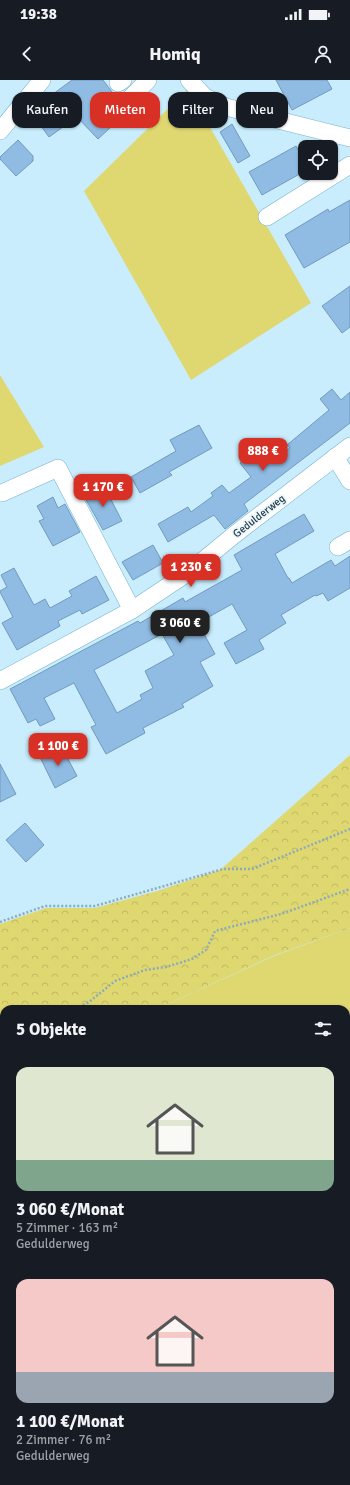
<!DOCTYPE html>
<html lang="de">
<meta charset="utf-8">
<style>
body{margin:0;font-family:Signika,sans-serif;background:#242831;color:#f1f3f6;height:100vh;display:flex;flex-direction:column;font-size:15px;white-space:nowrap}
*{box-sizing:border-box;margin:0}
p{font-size:13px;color:#9ea1a6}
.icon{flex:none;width:22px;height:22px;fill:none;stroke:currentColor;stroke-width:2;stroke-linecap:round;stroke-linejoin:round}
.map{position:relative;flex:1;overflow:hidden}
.sheet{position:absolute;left:0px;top:925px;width:350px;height:480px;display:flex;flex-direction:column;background:#171b24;border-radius:12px 12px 0 0;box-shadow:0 1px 3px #0004}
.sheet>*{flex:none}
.guide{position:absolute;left:12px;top:12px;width:326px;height:36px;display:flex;gap:8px}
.buttons{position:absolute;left:298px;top:60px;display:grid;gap:8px}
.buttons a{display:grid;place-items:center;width:40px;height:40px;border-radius:8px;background:#171b24;box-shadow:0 1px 3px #0004;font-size:20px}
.price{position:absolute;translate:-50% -34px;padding:0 9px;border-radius:8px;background:#d93025;color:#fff;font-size:13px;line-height:26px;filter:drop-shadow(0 1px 2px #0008)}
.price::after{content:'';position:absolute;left:50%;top:24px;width:12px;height:9px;margin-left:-6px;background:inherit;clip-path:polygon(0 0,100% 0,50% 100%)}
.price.current{background:#222;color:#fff}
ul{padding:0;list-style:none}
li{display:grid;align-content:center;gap:8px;height:212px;padding:0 16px}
li span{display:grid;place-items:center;height:124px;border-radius:12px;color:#555}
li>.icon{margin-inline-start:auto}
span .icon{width:72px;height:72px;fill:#fffc;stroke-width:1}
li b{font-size:17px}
h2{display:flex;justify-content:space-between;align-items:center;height:48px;padding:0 16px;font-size:17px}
.tag{padding:0 14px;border-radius:12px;background:#171b24;box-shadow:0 1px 3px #0004;font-size:14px;line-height:36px}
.tag.current{background:#d93025;color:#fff}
.status{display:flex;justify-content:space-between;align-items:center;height:28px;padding:0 20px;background:#171b24;direction:ltr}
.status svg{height:11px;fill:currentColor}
header{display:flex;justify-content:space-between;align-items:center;height:52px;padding:0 16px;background:#171b24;font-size:18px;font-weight:700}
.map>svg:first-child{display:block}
.green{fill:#dfd870}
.forest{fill:url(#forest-crowns)}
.building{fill:#90bce3;stroke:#709bc0;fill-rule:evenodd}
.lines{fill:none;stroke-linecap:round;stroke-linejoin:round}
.minor-casing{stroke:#74b2ca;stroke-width:18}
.path{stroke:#8cacba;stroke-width:2.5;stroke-dasharray:2 2;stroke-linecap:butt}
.minor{stroke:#fff;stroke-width:17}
.labels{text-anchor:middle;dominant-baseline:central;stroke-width:3.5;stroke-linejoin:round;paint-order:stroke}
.street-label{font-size:11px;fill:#233d47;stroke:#eaf6fb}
</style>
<div class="status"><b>19:38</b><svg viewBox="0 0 49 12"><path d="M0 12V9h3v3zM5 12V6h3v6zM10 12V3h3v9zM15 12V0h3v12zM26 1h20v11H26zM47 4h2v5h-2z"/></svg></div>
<header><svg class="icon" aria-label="back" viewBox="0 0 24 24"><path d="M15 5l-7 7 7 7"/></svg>Homiq<svg class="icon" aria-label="person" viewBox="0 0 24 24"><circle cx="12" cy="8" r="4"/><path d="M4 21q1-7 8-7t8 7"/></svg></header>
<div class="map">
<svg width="350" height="1405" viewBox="0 0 350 1405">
<defs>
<pattern id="forest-crowns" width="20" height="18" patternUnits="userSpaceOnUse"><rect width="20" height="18" fill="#dfd870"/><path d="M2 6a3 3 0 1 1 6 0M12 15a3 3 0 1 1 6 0" fill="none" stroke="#bfba62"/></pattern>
</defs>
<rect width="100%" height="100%" fill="#c9edfd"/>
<g class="green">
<polygon points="188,9 311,223 191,300 84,111"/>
<polygon points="0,295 44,367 0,386"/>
<polygon points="350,848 350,1087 346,1089 346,929 157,929 274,876"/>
<polygon points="4,995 4,1358 0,1360 0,997"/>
<polygon points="350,1145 350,1257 346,1261 346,1147"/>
<polygon points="346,1315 350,1318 350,1405 0,1405 0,1396 4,1395 4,1401 346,1401"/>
</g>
<g class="forest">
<polygon points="350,675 350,848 275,875 157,929 4,929 4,995 0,997 0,844 46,828 95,828 157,811 220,790"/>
<polygon points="350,1087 350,1145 346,1147 346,1089"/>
<polygon points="350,1257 350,1318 346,1315 346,1261"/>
</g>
<g class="building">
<polygon points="72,0 103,0 112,12 93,26 102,36 103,40 105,44 111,47 98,59 77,37 49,57 30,31"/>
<polygon points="276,0 327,0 332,9 292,30"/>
<polygon points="232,44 250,76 238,83 220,52"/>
<polygon points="18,60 33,76 33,81 16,96 0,79 0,77"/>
<polygon points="296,66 305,81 305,91 262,115 249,92"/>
<polygon points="350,120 350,162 304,188 285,155 328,129 329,132"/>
<polygon points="350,206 350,247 342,253 322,226"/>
<polygon points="332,309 341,320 350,312 350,343 244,424 248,431 225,449 214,435 168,462 158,444 188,427 191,432 213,416 211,413 222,405 229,413 251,397 240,383 252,374 263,388 290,368 287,365 329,330 320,319"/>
<polygon points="199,345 212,368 169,392 172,395 140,413 131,397 176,371 170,360"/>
<polygon points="104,406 122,441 103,450 84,416"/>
<polygon points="53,417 58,428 65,424 80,452 53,466 39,441 44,439 37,426"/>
<path d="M304,434L314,451L275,474L288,498H289L292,503L331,480L335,486L350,476V508L328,521L323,513L316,516L315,515L281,535L286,543L259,560L264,569L236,584L224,563L247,550L232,524L198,543L215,574L200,582L213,606L182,624L184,627L143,648L145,653L106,674L91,647L96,645L74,603L44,618L55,639L40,646L36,639L28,643L10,609L138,541L140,543L183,518L185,522L242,490L234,475ZM162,554L174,575L145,591L153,608L140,615L142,619L117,633L94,590Z"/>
<polygon points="153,465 163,483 133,500 122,482"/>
<polygon points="14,488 34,525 45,519 50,528 72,516 69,511 96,496 109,520 82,534 80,530 58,541 60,546 17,570 2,543 13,537 0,512 0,511 7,507 1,495"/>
<polygon points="61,666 77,696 55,708 40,677"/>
<polygon points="0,684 16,714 0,722"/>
<polygon points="25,743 44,765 26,782 6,760"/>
</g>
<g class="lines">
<defs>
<g id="minor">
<polyline points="189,0 205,17 226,27 350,58"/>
<polyline points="118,3 123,0"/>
<polyline points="112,37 148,0"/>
<polyline points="0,51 42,0"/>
<polyline points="267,137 350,85"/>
<polyline points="335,377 350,401"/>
<polyline points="2,413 58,388 132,530"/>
<polyline points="338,467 350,460"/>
<polyline points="0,601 132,530 189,492 234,455 350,366"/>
</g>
</defs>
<use href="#minor" class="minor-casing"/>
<g class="path">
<polyline points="0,842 45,826 95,826 223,789 252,789 350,749"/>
<polyline points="76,929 89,922 115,901 145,890 166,887 192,879 206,870 215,851 281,834 350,809"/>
<polyline points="0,965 4,963"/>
</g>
<use href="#minor" class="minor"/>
</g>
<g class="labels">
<g class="street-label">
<text transform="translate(259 436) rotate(-38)">Gedulderweg</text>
</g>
</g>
</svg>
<div class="buttons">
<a><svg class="icon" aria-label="locate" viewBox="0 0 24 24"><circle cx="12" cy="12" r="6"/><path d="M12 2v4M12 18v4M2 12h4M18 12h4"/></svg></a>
</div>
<b class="price" style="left:263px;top:392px">888 €</b>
<b class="price" style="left:103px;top:428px">1 170 €</b>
<b class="price" style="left:191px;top:508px">1 230 €</b>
<b class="price current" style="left:180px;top:564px">3 060 €</b>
<b class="price" style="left:58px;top:687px">1 100 €</b>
<div class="guide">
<a class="tag">Kaufen</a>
<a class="tag current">Mieten</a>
<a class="tag">Filter</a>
<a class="tag">Neu</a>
</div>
<section class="sheet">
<h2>5 Objekte<svg class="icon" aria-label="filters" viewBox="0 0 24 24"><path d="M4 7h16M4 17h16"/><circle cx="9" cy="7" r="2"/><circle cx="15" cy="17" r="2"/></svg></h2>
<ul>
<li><span style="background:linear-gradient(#dfe7d0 75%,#7fa58c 0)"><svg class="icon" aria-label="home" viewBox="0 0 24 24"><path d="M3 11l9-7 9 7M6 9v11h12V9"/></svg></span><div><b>3 060 €/Monat</b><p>5 Zimmer · 163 m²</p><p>Gedulderweg</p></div></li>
<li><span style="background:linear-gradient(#f6c9c9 75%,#9aa5b1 0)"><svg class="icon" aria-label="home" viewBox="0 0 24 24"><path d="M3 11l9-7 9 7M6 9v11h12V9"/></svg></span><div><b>1 100 €/Monat</b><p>2 Zimmer · 76 m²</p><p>Gedulderweg</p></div></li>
</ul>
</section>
</div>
